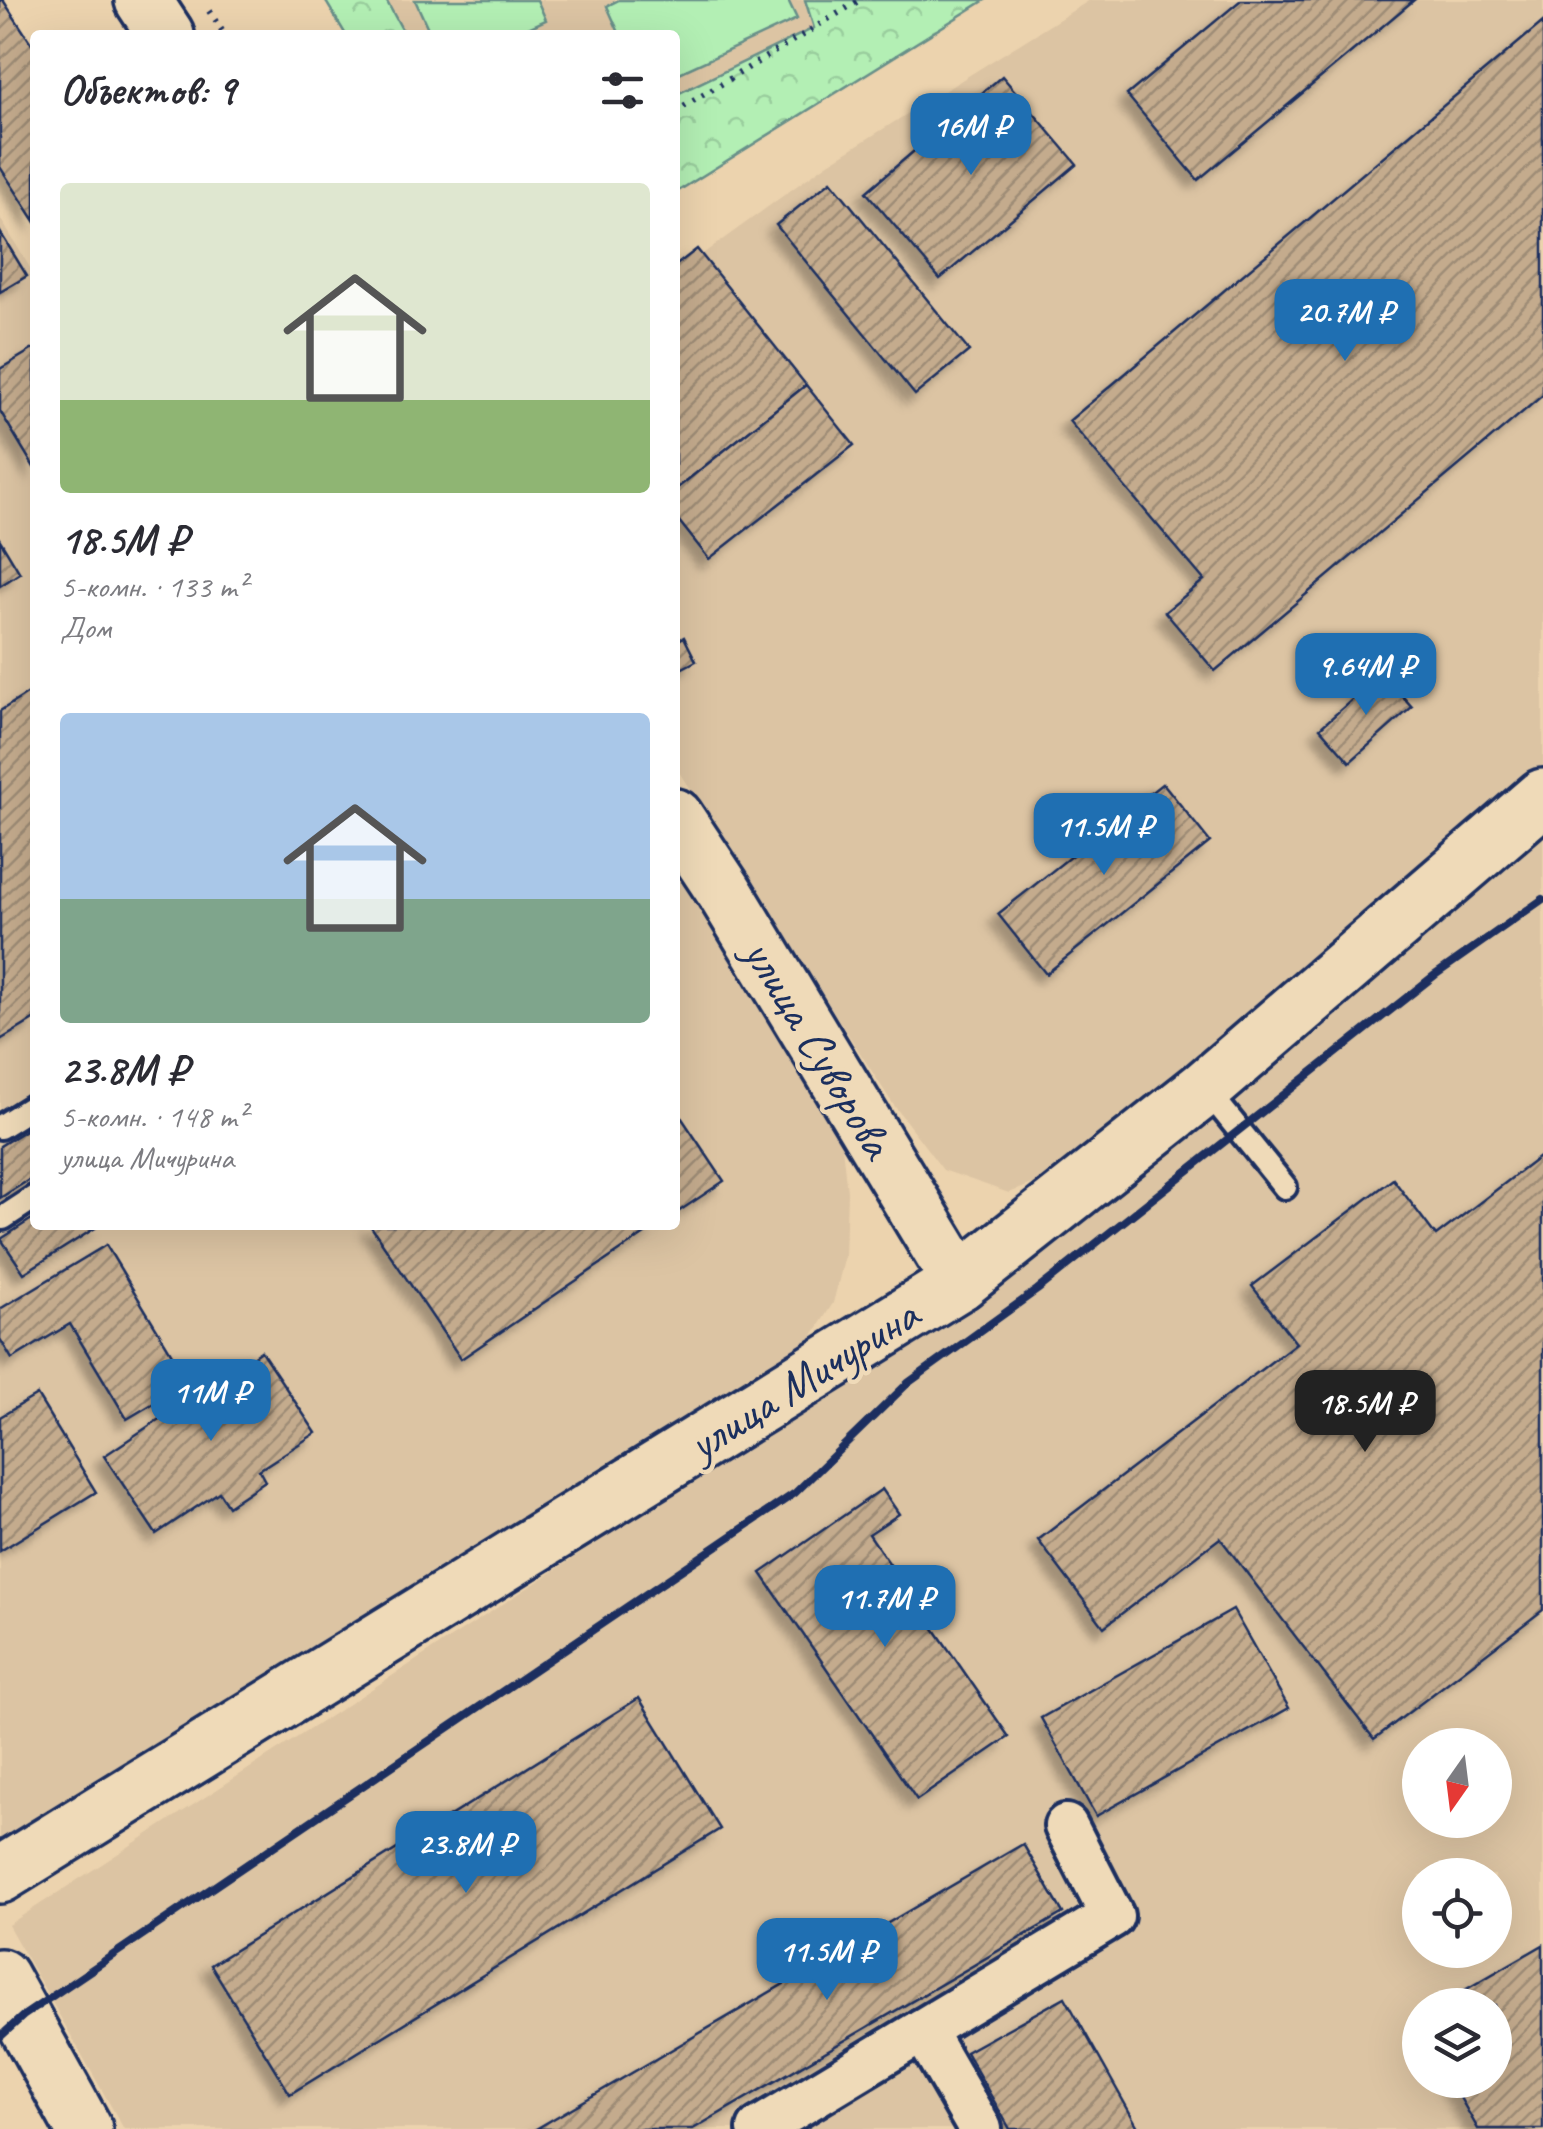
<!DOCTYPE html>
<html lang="ru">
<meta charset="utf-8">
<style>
body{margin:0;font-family:Caveat,sans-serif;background:#f7f7f7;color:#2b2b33;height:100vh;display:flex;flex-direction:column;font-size:38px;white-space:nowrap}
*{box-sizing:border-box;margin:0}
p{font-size:32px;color:#7c7c81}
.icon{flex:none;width:55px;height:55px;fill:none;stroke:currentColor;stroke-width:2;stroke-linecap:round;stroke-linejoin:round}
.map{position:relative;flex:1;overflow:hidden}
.side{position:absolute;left:30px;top:30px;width:650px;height:1200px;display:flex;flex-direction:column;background:#fff;border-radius:10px;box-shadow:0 10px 40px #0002}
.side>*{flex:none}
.needle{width:65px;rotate:194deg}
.tools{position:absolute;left:1402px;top:1728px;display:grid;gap:20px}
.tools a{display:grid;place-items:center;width:110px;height:110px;border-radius:50%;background:#fff;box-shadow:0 10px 40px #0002;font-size:50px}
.price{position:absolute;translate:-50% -85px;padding:0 22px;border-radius:20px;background:#1f6fb2;color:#fff;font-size:32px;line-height:65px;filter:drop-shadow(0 2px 5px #0008)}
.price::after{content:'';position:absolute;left:50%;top:60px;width:30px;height:22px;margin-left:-15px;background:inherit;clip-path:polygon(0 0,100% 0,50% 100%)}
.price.current{background:#222;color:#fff}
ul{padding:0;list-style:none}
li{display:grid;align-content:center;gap:20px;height:530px;padding:0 30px}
li span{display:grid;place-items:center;height:310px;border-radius:10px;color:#555}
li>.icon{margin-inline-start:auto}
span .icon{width:180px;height:180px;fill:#fffc;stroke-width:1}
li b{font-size:42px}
h2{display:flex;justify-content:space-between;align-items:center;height:120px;padding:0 30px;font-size:42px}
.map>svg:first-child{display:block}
.built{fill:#dcc4a3;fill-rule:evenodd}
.forest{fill:url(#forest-crowns);stroke:#678f89;stroke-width:2.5}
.green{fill:#b3efb4;stroke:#678f89;stroke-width:2.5}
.building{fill:url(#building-hatch);stroke:#1b2f5e;stroke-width:2.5;filter:url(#shadow)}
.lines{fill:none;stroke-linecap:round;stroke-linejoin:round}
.service-casing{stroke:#1b2f5e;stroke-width:30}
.minor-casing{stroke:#1b2f5e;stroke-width:50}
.tertiary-casing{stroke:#1b2f5e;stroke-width:62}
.secondary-casing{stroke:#1b2f5e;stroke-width:62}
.path{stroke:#1b2f5e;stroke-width:6;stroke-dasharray:2.5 8;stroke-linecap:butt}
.service{stroke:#efdab8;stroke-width:22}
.minor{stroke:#efdab8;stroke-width:42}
.tertiary{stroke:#efdab8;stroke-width:55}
.secondary{stroke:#efdab8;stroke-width:55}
.rail{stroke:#1b2f5e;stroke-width:8}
.labels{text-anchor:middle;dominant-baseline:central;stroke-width:9;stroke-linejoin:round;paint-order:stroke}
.street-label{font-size:48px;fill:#1b2f5e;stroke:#efdab8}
</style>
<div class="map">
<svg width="1543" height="2129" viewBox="0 0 1543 2129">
<defs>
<pattern id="forest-crowns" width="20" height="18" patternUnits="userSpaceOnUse" patternTransform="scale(2.5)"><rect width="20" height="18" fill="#b3efb4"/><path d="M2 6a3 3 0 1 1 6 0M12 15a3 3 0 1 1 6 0" fill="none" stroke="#99cd9d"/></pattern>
<pattern id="building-hatch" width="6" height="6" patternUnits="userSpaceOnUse" patternTransform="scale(2.5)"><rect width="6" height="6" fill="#c4ab8d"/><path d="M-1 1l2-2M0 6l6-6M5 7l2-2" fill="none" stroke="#9e8c76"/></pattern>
<filter id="shadow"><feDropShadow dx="-9" dy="9" stdDeviation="5" flood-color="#0004"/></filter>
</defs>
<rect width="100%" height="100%" fill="#ecd3ae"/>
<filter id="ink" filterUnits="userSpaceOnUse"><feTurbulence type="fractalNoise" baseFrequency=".01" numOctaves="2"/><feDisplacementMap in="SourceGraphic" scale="20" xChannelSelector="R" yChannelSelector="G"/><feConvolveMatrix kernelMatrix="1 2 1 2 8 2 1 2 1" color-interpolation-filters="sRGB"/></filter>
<g filter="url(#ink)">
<g class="built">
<polygon points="325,0 988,0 675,194 675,35 346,35"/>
<polygon points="1090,0 1543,0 1543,774 1077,1167 1009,1193 943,1170 893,1104 675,766 675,274 827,164"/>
<polygon points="0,218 35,276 35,1225 675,1225 675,872 840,1128 847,1192 845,1256 833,1303 807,1345 0,1846"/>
<path d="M1543,831V2129H124L8,1925L993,1286ZM1420,1745H1495V1820H1420ZM1420,1875H1495V1950H1420ZM1420,2005H1495V2080H1420Z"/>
</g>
<g class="forest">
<polygon points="325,0 386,0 405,35 346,35"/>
<polygon points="805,0 985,0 675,193 675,95 814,28"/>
</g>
<g class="green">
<polygon points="415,0 537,0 546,20 513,35 431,35"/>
<polygon points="619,0 788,0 797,19 675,75 675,35 620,35 607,6"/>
</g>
<g class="building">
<polygon points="0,0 3,0 35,49 35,221 0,167"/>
<polygon points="1241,0 1414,0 1198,180 1127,95"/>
<polygon points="1543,22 1543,395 1215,671 1165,612 1204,580 1069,421"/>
<polygon points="1002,76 1077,164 940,279 866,192"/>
<polygon points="831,181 969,351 915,395 776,225"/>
<polygon points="0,232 27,276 0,292"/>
<polygon points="697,249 806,385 675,490 675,266"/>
<polygon points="35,348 35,469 0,411 0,369"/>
<polygon points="806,385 854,445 709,559 675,516 675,490"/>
<polygon points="0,540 20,573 0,586"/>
<polygon points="684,637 696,661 675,672 675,642"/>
<polygon points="1382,673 1412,707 1350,762 1320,728"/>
<polygon points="35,689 35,1019 0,1040 0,711"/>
<polygon points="1163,783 1210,842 1046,974 998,914"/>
<polygon points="675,1108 724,1181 675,1214"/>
<polygon points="35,1124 35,1176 0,1198 0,1146"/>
<polygon points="1543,1154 1543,1610 1374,1739 1220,1538 1104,1627 1038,1540 1296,1343 1252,1286 1393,1179 1436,1236"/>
<polygon points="35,1217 35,1225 100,1225 24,1273 1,1239"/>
<polygon points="370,1225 658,1225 461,1359"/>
<polygon points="106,1245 189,1382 127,1419 70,1324 12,1359 0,1339 0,1309"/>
<polygon points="261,1351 316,1433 259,1470 265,1481 228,1506 219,1492 156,1534 104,1456"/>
<polygon points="37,1395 96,1492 0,1551 0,1417"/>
<polygon points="882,1489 899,1514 869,1534 1009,1737 917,1800 761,1573"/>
<polygon points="1233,1610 1289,1708 1096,1816 1041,1718"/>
<polygon points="639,1698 720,1829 290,2094 211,1965"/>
<polygon points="1023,1844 1063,1913 693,2129 536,2129"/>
<polygon points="1543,1945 1543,2129 1478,2129 1450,2080 1495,2080 1495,2005 1439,2005"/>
<polygon points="1065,1997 1139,2129 1010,2129 966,2052"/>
</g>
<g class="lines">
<defs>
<g id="service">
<polyline points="1205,1088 1285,1187"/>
<polyline points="0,1127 35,1105"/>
<polyline points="3,1218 35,1197"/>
</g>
<g id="minor">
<polyline points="923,2030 980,2129"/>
<polyline points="759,2129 1112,1916 1066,1826"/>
</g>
<g id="tertiary">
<polyline points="143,0 166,35"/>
<polyline points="675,817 724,891 960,1282"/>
<polyline points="0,1977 84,2129"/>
</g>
<polyline id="secondary" points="0,1875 960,1282 1205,1088 1543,797"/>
</defs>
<use href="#service" class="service-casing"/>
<use href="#minor" class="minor-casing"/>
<use href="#tertiary" class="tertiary-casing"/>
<use href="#secondary" class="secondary-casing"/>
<g class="path">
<polyline points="209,11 225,35"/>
<polyline points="675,112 860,0"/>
</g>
<use href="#service" class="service"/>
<use href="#minor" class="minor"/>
<use href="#tertiary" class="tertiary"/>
<use href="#secondary" class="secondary"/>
<polyline class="rail" points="0,2037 23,2016 795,1493 908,1383 1037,1290 1435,975 1543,899"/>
</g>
</g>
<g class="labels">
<g class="street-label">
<text transform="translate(819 1048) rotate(59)">улица Суворова</text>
<text transform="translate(803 1379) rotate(-32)">улица Мичурина</text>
</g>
</g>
</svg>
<div class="tools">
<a><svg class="needle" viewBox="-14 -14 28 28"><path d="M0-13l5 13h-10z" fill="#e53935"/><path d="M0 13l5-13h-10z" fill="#7c7c81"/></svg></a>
<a><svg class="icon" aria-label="locate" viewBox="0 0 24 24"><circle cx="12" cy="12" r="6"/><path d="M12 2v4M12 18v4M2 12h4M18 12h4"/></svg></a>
<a><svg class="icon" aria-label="layers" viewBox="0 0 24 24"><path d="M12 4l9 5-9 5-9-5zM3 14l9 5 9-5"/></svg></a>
</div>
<b class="price" style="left:971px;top:178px">16M ₽</b>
<b class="price" style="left:1345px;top:364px">20.7M ₽</b>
<b class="price" style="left:1366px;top:718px">9.64M ₽</b>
<b class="price" style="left:1104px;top:878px">11.5M ₽</b>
<b class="price" style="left:211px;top:1444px">11M ₽</b>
<b class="price current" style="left:1365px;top:1455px">18.5M ₽</b>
<b class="price" style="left:885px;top:1650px">11.7M ₽</b>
<b class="price" style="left:466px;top:1896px">23.8M ₽</b>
<b class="price" style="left:827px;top:2003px">11.5M ₽</b>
<section class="side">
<h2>Объектов: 9<svg class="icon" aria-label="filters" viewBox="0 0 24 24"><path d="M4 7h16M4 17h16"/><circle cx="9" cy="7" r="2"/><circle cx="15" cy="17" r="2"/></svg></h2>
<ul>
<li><span style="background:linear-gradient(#dfe7d0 70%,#8fb573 0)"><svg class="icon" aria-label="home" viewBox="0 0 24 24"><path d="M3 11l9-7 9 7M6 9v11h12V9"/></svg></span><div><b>18.5M ₽</b><p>5-комн. · 133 m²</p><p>Дом</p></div></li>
<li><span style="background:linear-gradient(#a9c7e8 60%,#7fa58c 0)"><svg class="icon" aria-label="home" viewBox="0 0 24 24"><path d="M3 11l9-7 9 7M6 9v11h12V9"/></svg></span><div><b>23.8M ₽</b><p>5-комн. · 148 m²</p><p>улица Мичурина</p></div></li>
</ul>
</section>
</div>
